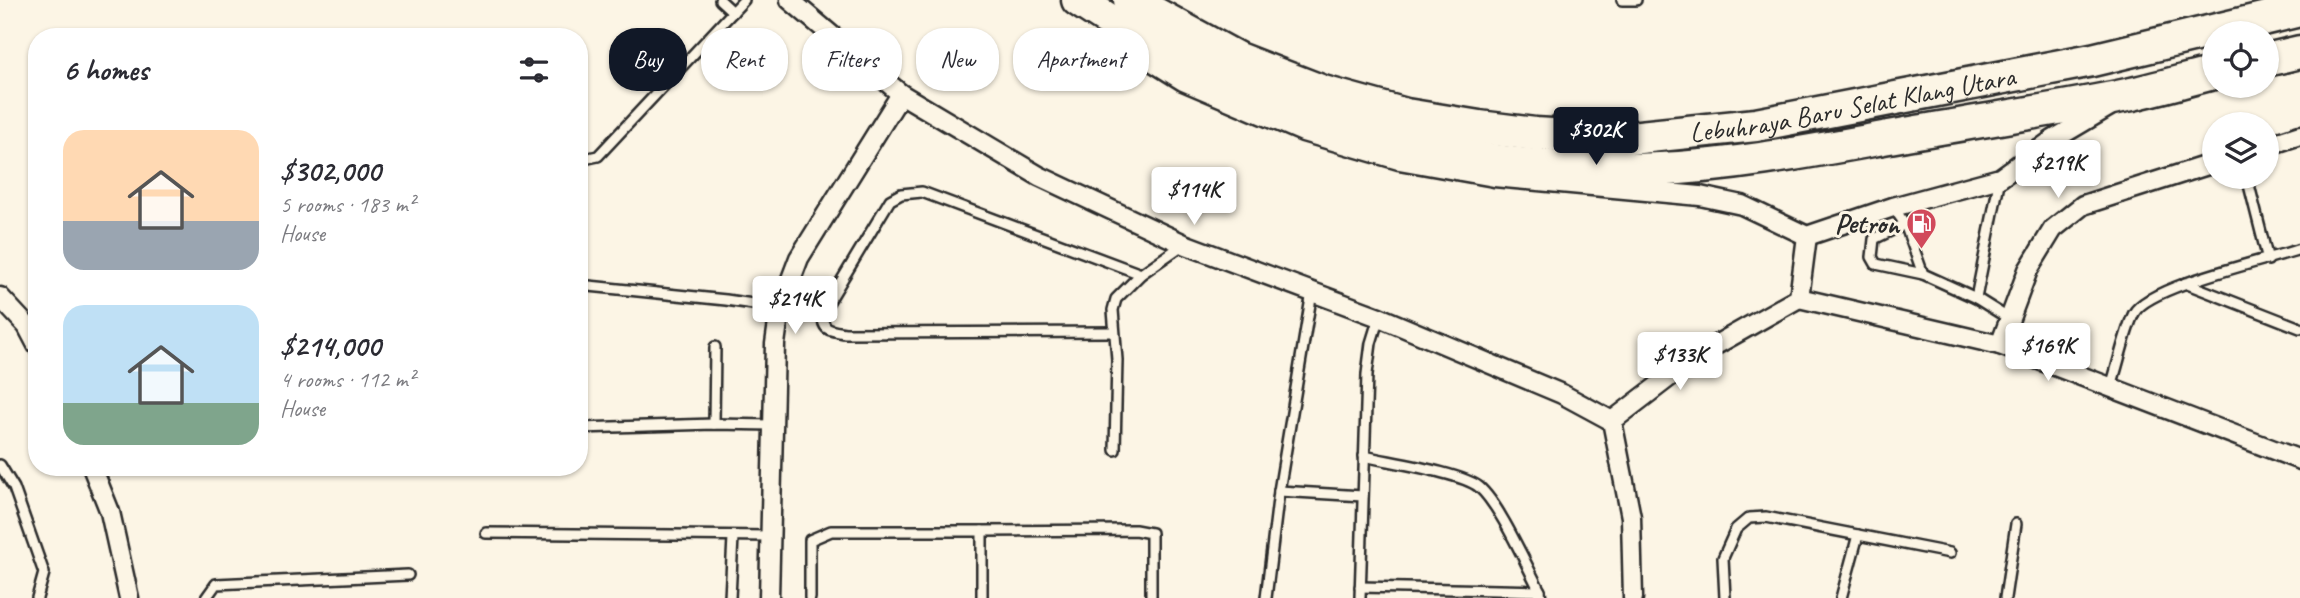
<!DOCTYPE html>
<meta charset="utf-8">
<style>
body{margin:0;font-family:Caveat,sans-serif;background:#f2f2f3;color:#2b2b33;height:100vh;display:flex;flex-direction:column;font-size:26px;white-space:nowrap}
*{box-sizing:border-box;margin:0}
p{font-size:23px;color:#7c7c81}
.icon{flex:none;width:38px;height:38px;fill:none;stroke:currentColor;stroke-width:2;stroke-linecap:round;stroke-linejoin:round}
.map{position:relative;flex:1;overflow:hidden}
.side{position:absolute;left:28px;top:28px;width:560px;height:448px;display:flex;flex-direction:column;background:#fff;border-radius:28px;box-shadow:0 2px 5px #0004}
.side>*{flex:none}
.top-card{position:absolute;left:609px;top:28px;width:665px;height:63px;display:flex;gap:14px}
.tools{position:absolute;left:2202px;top:21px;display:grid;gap:14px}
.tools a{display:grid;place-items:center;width:77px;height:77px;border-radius:50%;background:#fff;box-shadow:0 2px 5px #0004;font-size:35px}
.price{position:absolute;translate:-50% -60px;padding:0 16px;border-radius:7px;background:#fff;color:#222;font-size:23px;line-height:46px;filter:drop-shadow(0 2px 4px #0008)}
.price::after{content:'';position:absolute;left:50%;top:42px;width:21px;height:16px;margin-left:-10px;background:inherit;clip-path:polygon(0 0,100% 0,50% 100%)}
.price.selected{background:#111827;color:#fff}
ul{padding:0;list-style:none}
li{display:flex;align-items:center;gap:21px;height:175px;padding:0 35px}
li span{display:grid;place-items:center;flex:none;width:196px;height:140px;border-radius:21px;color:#555}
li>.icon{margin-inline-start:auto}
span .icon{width:84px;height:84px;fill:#fffc;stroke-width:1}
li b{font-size:30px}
h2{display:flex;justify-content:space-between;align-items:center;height:84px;padding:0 35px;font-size:30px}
.pill{padding:0 24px;border-radius:28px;background:#fff;box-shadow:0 2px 5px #0004;font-size:24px;line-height:63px}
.pill.selected{background:#111827;color:#fff}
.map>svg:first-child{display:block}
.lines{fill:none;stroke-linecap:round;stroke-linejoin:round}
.lane-casing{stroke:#2b2b2b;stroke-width:14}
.street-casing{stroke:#2b2b2b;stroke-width:23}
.highway-casing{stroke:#2b2b2b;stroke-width:37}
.lane{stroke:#fcf5e5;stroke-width:9}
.street{stroke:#fcf5e5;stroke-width:18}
.highway{stroke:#fcf5e5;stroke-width:32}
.labels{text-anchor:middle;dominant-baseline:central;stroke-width:6;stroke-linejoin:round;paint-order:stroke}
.street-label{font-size:28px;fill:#2b2b2b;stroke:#fcf5e5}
.poi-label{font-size:28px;font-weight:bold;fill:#2b2b2b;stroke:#fcf5e5;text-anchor:end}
</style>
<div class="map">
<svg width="2300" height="598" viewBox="0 0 2300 598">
<rect width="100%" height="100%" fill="#fcf5e5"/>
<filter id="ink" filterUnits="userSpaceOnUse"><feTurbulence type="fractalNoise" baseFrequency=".0143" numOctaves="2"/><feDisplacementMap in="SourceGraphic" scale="14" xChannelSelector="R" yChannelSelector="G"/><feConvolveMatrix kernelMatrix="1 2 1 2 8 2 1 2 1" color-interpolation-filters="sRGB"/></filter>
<g filter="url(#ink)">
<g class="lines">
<defs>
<g id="lane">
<polyline points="720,0 733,12"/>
<polyline points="1622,0 1636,0"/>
<polyline points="579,160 598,156 744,0"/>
<polyline points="2247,177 2268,260"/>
<polyline points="1893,207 1905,224 1923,274 1976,298 2008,318"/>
<polyline points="1905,224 1874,239 1872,257 1876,264 1923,274"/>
<polyline points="2185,283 2300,328"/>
<polyline points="579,285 726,300 780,308"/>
<polyline points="1976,298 2000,178"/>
<path d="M1114,332L845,333C828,330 823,331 822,313L890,200L901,194L922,192L1141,274"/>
<path d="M2111,386C2118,366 2125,331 2134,313C2148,286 2268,260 2300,249"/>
<polyline points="714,424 715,347"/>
<polyline points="579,428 714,424 773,425"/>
<polyline points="1115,450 1117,360 1113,310 1116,299 1141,274 1184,244"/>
<path d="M1364,456C1389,462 1462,473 1479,487C1500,505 1526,565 1540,591L1541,598"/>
<polyline points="0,465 14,488 44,573 37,598"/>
<polyline points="1279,491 1363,496"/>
<polyline points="982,531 1135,530 1151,533 1151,598"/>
<polyline points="486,533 771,536"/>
<polyline points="1360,587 1540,591"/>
<polyline points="206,598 216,584 408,575"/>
<polyline points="730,598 733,537"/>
<polyline points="810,598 810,540 831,531 982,531 982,598"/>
<polyline points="1266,598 1279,491 1312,292"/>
<polyline points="1360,598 1367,374 1371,343 1379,317"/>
<polyline points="1725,598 1723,558 1736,529 1749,518 1766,517 1950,553"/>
<polyline points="1841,598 1858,535"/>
<polyline points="2005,598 2016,524"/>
</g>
<g id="street">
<polyline points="790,0 901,94 1039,176 1184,244 1379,317 1562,394 1612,421"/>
<polyline points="1140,54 1183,81 1303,132 1399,160 1494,177 1700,196 1742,205 1807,236 1893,207 2000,178 2051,141 2110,106"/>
<polyline points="2266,146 2300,135"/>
<polyline points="0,297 27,326 37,345"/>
<polyline points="1799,298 2000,345 2300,460"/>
<polyline points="2000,345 2028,270 2053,229 2083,205 2214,163"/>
<polyline points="92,467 110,512 129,598"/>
<polyline points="769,598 775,344 780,308 799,258 901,94"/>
<polyline points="1633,598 1631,517 1612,421 1698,355 1799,298 1807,236"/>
</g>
<g id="highway">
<path d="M1078,0C1246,113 1456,178 1660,169C1749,165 1836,146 1923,131C1991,119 2060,109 2127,95C2156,89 2185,80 2214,73"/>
<path id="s1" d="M1130,0L1238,59L1323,92L1406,115L1479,127L1535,134L1620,139L1756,125L2092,60L2300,10"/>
<polyline points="2266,60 2300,52"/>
</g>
</defs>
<use href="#lane" class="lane-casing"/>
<use href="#street" class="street-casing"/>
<use href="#highway" class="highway-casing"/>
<use href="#lane" class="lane"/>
<use href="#street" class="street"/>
<use href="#highway" class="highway"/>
</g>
</g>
<defs>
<symbol id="fuel-pin" viewBox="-11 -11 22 30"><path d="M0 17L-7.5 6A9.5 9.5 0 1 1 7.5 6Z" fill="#d1495b" stroke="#fcf5e5"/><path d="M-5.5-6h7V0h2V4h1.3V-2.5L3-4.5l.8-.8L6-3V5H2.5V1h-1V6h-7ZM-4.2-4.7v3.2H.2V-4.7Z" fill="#fff"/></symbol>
</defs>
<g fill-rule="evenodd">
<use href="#fuel-pin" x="1904" y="206" width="35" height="47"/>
</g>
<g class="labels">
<g class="street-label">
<text stroke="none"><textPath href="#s1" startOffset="751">Lebuhraya Baru Selat Klang Utara</textPath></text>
</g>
<g class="poi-label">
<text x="1899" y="223">Petron</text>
</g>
</g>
</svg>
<div class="tools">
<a><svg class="icon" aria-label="locate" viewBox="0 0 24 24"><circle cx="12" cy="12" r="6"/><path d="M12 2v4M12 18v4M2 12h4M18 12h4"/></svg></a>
<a><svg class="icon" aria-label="layers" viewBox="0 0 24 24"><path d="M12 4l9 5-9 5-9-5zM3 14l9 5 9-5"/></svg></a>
</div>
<b class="price selected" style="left:1596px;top:167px">$302K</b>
<b class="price" style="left:2058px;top:200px">$219K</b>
<b class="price" style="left:1194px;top:227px">$114K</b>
<b class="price" style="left:795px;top:336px">$214K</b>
<b class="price" style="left:2048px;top:383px">$169K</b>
<b class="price" style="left:1680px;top:392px">$133K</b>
<div class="top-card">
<a class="pill selected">Buy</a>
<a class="pill">Rent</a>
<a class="pill">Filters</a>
<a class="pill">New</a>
<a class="pill">Apartment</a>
</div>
<section class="side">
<h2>6 homes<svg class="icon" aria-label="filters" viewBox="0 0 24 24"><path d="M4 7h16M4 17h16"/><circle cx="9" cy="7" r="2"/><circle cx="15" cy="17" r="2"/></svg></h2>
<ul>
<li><span style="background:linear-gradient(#ffd9b3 65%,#9aa5b1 0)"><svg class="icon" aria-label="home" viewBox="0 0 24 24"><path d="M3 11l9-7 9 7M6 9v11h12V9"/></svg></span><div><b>$302,000</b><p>5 rooms · 183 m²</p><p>House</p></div></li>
<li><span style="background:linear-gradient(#bfe0f5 70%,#7fa58c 0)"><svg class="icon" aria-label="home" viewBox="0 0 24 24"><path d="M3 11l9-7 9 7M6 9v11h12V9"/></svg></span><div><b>$214,000</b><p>4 rooms · 112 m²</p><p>House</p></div></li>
</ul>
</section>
</div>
